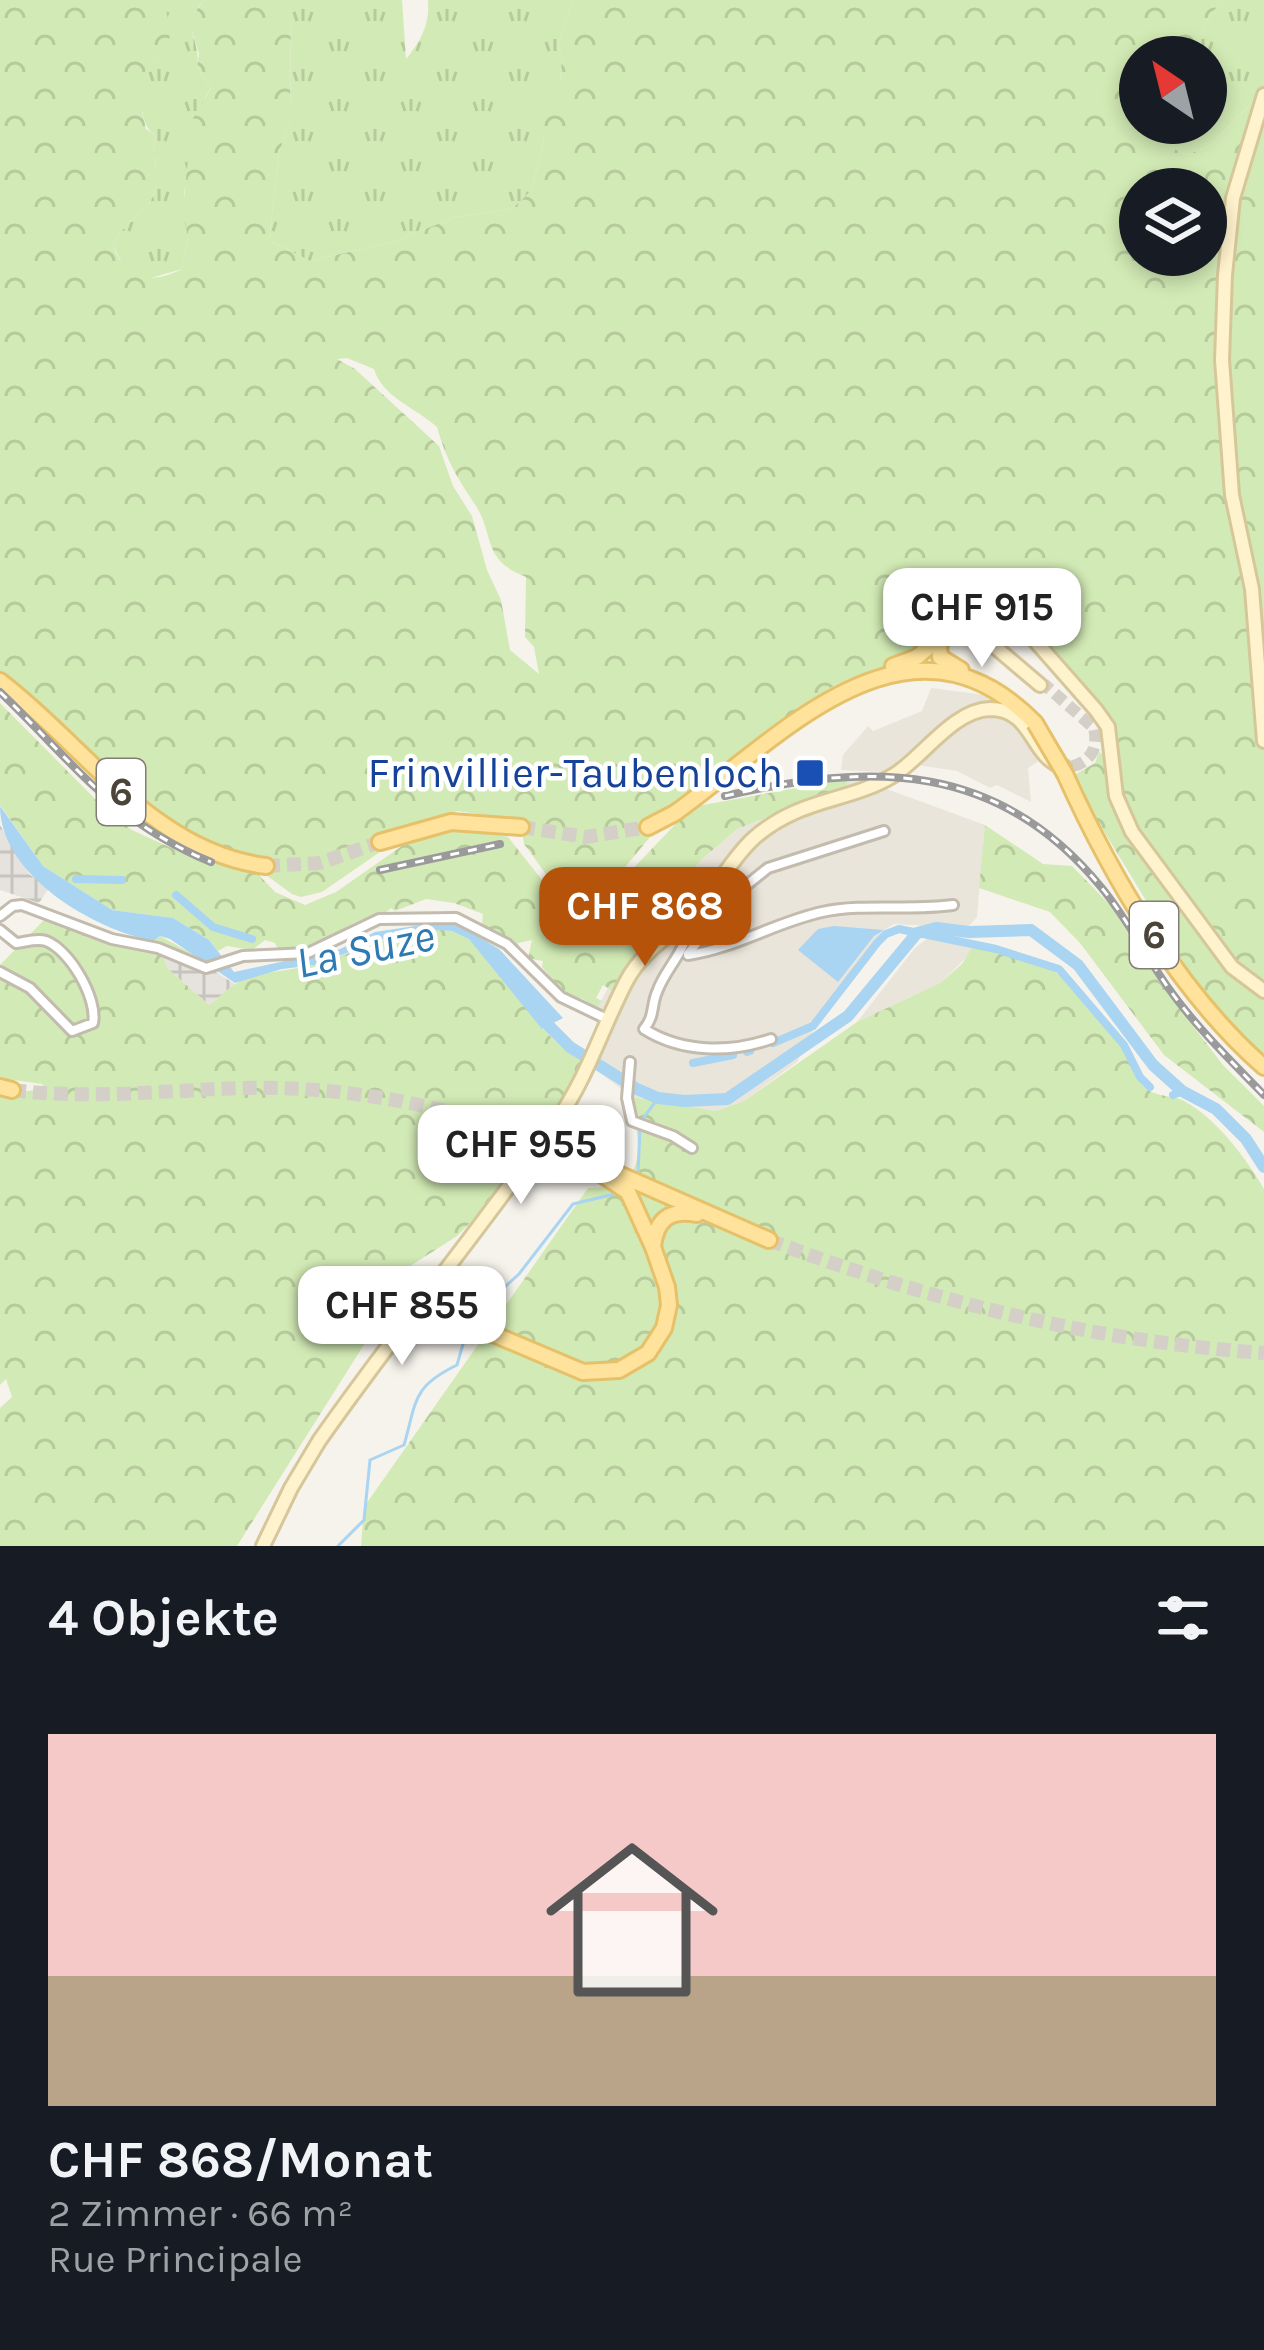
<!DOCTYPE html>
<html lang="de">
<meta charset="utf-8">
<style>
body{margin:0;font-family:Karla,sans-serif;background:#20242c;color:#f1f3f6;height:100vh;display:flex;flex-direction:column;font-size:45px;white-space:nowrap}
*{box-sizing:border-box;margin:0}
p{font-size:39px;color:#9ea1a6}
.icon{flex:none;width:66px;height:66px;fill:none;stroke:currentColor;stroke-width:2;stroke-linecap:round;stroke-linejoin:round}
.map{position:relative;height:1546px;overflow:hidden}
.drawer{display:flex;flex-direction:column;background:#171b24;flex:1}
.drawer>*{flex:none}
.needle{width:78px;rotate:325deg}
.buttons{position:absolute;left:1119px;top:36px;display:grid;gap:24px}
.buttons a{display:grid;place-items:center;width:108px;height:108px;border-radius:50%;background:#171b24;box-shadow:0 6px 18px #0003;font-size:60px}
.price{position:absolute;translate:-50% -102px;padding:0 27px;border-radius:24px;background:#fff;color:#222;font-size:39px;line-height:78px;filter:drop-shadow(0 3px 6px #0008)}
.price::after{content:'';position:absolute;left:50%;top:72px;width:36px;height:27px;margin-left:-18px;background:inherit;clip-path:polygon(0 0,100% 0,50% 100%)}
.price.on{background:#b45309;color:#fff}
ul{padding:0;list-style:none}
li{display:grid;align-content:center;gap:24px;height:636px;padding:0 48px}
li span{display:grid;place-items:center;height:372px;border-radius:0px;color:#555}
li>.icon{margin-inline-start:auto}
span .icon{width:216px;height:216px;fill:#fffc;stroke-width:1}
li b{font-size:51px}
h2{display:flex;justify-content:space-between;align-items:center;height:144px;padding:0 48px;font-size:51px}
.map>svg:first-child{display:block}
.residential{fill:#eae5da}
.industrial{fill:url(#industrial-grid)}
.grass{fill:url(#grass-tufts)}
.forest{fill:url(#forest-crowns);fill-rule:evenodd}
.water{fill:#a9d4f2}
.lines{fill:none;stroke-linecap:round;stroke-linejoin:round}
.stream{stroke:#a9d4f2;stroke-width:3}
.canal{stroke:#a9d4f2;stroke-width:8}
.river{stroke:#a9d4f2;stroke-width:12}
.secondary-tunnel{stroke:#d4d0c8;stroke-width:12;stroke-dasharray:12 6;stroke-linecap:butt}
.primary-tunnel{stroke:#d4d0c8;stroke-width:14;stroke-dasharray:14 7;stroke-linecap:butt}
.street-casing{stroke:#c2bbae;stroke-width:14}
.secondary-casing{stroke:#d6c79b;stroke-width:18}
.primary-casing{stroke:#e6c16a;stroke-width:20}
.highway-casing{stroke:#e0a43c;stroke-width:22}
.street{stroke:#fff;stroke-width:8}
.secondary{stroke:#fff3cd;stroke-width:12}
.primary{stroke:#ffe39c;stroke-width:14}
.highway{stroke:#ffcf6e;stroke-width:16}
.rail-casing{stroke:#9a9a9a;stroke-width:8}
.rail{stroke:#fff;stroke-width:3;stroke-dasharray:9;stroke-linecap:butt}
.primary-bridge-casing{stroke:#e6c16a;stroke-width:20;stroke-linecap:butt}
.primary-bridge{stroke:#ffe39c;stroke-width:14}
.transit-dot{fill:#1a4fb4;stroke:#fff;stroke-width:4.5}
.labels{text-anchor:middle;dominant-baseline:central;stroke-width:9;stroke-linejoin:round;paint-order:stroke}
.shield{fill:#fff;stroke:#817c74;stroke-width:3}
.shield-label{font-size:39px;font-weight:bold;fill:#4b4439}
.transit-label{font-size:42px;fill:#164399;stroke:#fff;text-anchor:end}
.water-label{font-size:45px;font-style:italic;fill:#2e7ab2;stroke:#fff}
</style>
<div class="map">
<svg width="1264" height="1546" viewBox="0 0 1264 1546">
<defs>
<pattern id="industrial-grid" width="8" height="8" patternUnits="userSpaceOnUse" patternTransform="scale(3)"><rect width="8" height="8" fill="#e6e2dd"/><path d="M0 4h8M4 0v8" fill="none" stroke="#c7c3be"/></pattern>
<pattern id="grass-tufts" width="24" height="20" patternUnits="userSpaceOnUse" patternTransform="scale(3)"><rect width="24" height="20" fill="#d2eab5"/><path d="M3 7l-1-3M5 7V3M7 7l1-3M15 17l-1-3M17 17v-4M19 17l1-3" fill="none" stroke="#b6ca9c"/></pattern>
<pattern id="forest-crowns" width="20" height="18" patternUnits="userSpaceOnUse" patternTransform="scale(3)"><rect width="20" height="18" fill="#d2eab5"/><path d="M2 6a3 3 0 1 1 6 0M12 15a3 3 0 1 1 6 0" fill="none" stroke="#b6ca9c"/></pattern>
</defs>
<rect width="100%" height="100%" fill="#f6f3ec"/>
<g class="residential">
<polygon points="931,688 993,696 1027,731 1042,759 1028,768 1031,802 997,785 990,788 957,771 917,765 905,773 841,770 843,755 868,726 873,731 922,711"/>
<polygon points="878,778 884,788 985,825 977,917 967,928 894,924 884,930 821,1015 797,1062 744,1101 716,1111 632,1097 592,1067 613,1016 597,1008 608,988 613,990 650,941 648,926 701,860 737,829 847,786 847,779"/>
<polygon points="932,935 973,941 971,953 940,983 857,1022 915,948"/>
</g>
<g class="industrial">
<polygon points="0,825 29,874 49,888 39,903 0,890"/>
<polygon points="165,946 211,964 214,971 235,984 209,1005 167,968 162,952"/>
</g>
<g class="grass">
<path d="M176,0H204C178,28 202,38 197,67L211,88L205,97L184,193L188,239L182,269L144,280L124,268L113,245C121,223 147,215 154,193C159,177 153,153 155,135C134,120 146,93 145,70C168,50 174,37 164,7Z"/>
<path d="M291,0H402L406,59C421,41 430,24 428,0H573L558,45L562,58L560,84L534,105L544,139L531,191L512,209L455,217L396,241L310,261L269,240L279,152L290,124Z"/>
<polygon points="1225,0 1264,0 1264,91 1209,146 1187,155 1161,143 1164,123 1206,123 1206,57 1189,57 1211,13"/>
</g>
<g class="forest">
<path d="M0,0H176L165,7L170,26L169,46L145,71L150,97L142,112L146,129L155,135C153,153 159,177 154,193C147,215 121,223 113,245C124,280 151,285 182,269L188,239L183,209L192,120L211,88L197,67L199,54L189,20L204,0H291L290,124L279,152L269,240L310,261L396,241L455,217L512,209L531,191L544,139L533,105L560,84L562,58L558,45L573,0H1225L1211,13L1189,57H1140V123H1164L1161,143L1187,155L1209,146L1264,91V1069L1190,973L1071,777L1095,763L1099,752L1104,755L1108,776L1118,740L1116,732L1011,603L994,593C960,596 941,637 915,653C887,671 856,671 824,692C762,732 714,792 645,820L650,837L607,889L582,902L565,897L563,900L584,908L598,905L692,807L847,779V786L737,829L701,860L648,926L650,941L627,966L613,991L603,985L596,998L602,1001L597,1008L581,998L572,1002L542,967L543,961L528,958L532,940L518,943L519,949L482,925L483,914L454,903L426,899L395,911L391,908C380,919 367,916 354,923C324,939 316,955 278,949L275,943L265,940L252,950L227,946L218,951L209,940L173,918L112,910L43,866L0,805V703L110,814L132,830L209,865L213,858L255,871L275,892L305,905L336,892L419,834L470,828L508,837L546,885L551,881L524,844L521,821L458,811L378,835L390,845L322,892L301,897L292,894L237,854L168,823L120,783L53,714L0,673ZM1140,189H1206V255H1140ZM347,358L374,369C382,397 416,408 437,427C446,459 456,476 474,503C496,535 480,559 526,577L525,637L534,647L539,674L510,650L501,600L487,570L472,516L453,486L439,446L355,369L337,359Z"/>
<polygon points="985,825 1043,864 1072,866 1111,906 1160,983 1223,1065 1264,1106 1264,1132 1164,1055 1080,943 1050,912 979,888"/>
<path d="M57,915L103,934L152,941L160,936L211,964L165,947L162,952L167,968L209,1005C218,999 229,987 237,983C259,971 295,970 319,964C358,953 432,910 470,940C516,976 530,1032 583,1062L561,1105L540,1133L508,1121L501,1136L518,1142L513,1149L518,1156L479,1214L457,1236L390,1279L389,1305L237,1546H0V1408L12,1397L6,1379L0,1385V1096L45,1088L42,1084L0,1078V965L45,919Z"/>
<path d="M972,948C1052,958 1075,977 1121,1043C1131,1057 1133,1079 1148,1090C1158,1097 1173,1095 1184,1101C1216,1118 1246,1158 1264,1189V1546H361L364,1507L588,1188C653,1189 638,1143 632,1097L716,1111L744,1101L857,1022L940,983L962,964Z"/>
</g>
<g class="water">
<path d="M0,806L43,866L112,910L173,918L209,940L234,972L340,949L375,932L441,922L462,927L499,949L563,1018L542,1029L469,939L452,931L437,930L387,938L315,965L282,969L235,983L170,939L160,936L153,941C93,929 0,875 0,806Z"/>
<polygon points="834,926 884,930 874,936 838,982 798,950 818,929"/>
</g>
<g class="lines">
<g class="stream">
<polyline points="642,1120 658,1098"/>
<polyline points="638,1174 640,1130"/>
<polyline points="484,1322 486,1304 519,1274 573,1204 619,1193"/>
<path d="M338,1546L364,1520L370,1460L404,1445C417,1400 412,1387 457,1365L465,1337L472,1332"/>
</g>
<g class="canal">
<polyline points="76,879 122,880"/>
<polyline points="176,895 213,927 252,939"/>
<polyline points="773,1043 813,1026 877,943 886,934 899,929 996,949 1059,969 1124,1045 1140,1077 1150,1087"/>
<polyline points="747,1052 750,1051"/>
<polyline points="693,1063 733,1055"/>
<polyline points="1173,1095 1182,1091"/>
</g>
<polyline class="river" points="543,1014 549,1026 570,1047 637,1089 658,1098 684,1101 727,1099 848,1016 917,933 936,928 969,932 1031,930 1078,965 1153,1065 1182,1091 1216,1109 1246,1139 1264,1167"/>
<path class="secondary-tunnel" d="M1040,685H1045L1094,728C1099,749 1090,763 1069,767"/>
<g class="primary-tunnel">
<polyline points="521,827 586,837 648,827"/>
<polyline points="266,866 320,863 380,842"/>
<path d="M12,1090C91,1100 166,1090 244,1088C332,1086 426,1101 509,1130"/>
<path d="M769,1240C929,1301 1092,1341 1264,1353"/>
</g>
<defs>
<g id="street">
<polyline points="0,916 13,906 22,905 112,939 158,948 206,968 243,956 308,953 379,919 456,918 507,944 561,997 607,1019"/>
<path d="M688,920C690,949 666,966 657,992C651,1006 655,1016 644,1029C682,1053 730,1053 771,1039"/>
<path d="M0,930L16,943C26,942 36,938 46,941C70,950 98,999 93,1023L72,1031L30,988L0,972"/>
<polyline points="688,954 733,896 768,868 884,831"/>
<path d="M688,955C736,948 776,922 822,912C864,903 909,911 953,905"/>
<polyline points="630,1062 627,1098 632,1121 673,1136 692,1148"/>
</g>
<g id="secondary">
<polyline points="1264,95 1233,198 1225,275 1222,360 1232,495 1252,589 1264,741"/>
<polyline points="1040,685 961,618 982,602 1001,602 1096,710 1108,727 1116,796 1132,832 1232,967 1264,991"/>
<path d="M263,1546L291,1488L319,1441C396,1331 481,1228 558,1119C588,1076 603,1025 627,980C644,949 673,934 697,909C718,887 731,859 754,838C801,797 848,803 894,775C923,757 953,710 990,709C1034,709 1030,758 1064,767"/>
</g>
<g id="primary">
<polyline points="945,635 939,645 940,657 961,670"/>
<polyline points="893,666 917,657 957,622"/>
<path d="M0,681C85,745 152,852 266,866"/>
<path d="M1065,774C1111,876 1179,993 1264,1067"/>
<path d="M648,827L675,813C781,737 908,593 1035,723"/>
<polyline points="380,842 451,822 521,827"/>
<polyline points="0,1087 12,1090"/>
<polyline points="509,1130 529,1137"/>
<polyline points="616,1173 769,1240"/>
<path d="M653,1247C656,1219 670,1209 697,1214"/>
<polyline points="420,1303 583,1372 619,1370 648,1353 664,1328 669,1305 667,1287 653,1247 628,1192 573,1155"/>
</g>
<polyline id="highway" points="957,622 961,618"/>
</defs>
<use href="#street" class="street-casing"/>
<use href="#secondary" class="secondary-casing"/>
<use href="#primary" class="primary-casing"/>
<use href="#highway" class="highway-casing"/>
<use href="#street" class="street"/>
<use href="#secondary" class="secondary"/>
<use href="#primary" class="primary"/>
<use href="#highway" class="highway"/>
<defs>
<g id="rail">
<path d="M0,692C74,763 112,821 211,862"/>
<path d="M725,796C871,762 998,761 1101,887C1126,917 1144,953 1167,986C1195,1026 1230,1060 1264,1095"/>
<polyline points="380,870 500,844"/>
</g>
</defs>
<use href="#rail" class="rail-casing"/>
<use href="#rail" class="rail"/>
<defs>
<g id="primary-bridge">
<polyline points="1035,723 1065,774"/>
<polyline points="529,1137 573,1155"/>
</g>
</defs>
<use href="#primary-bridge" class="primary-bridge-casing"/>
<use href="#primary-bridge" class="primary-bridge"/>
</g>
<rect class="transit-dot" x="795" y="758" width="30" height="30" rx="6"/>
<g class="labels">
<g class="shield">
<rect x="97" y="759" width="48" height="66" rx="9"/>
<rect x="1130" y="902" width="48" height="66" rx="9"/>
</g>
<g class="shield-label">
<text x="121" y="792">6</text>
<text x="1154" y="935">6</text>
</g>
<g class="transit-label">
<text x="783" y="773">Frinvillier-Taubenloch</text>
</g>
<g class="water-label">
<text transform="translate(365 949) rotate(-12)">La Suze</text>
</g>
</g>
</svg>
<div class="buttons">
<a><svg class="needle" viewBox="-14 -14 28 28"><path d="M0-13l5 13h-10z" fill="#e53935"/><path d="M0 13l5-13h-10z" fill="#9ea1a6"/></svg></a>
<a><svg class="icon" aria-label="layers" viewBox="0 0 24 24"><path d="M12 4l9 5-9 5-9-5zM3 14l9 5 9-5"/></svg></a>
</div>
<b class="price" style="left:982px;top:670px">CHF 915</b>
<b class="price on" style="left:645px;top:969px">CHF 868</b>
<b class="price" style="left:521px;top:1207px">CHF 955</b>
<b class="price" style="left:402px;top:1368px">CHF 855</b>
</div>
<section class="drawer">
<h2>4 Objekte<svg class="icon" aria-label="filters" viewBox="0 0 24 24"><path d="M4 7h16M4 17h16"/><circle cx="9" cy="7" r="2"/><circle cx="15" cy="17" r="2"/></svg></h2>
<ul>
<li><span style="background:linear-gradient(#f6c9c9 65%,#b9a48a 0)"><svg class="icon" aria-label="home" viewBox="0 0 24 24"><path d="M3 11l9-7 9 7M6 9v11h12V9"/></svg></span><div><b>CHF 868/Monat</b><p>2 Zimmer · 66 m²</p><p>Rue Principale</p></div></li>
</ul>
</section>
